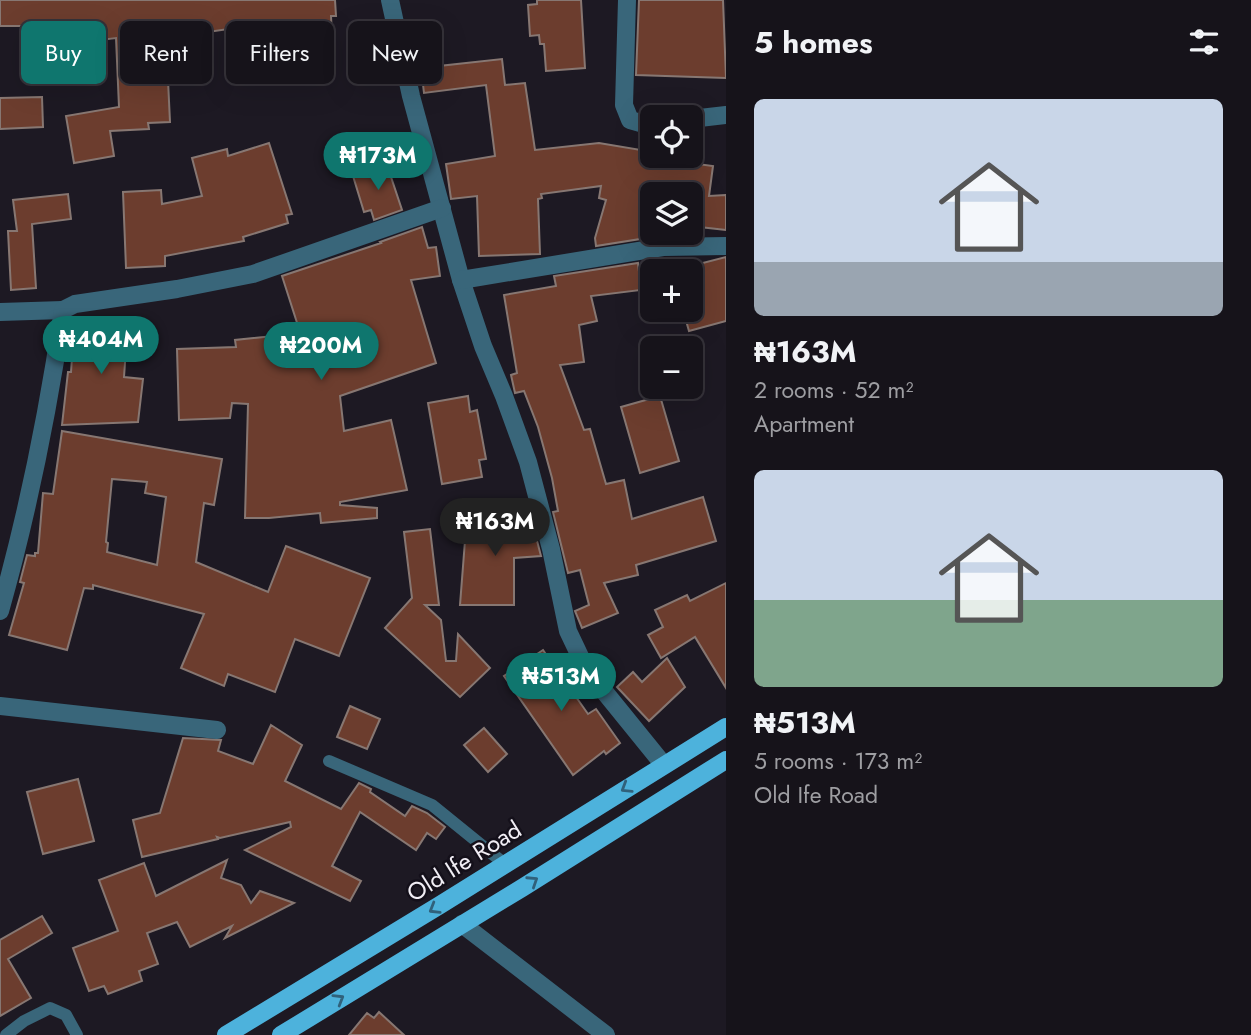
<!DOCTYPE html>
<meta charset="utf-8">
<style>
body{margin:0;font-family:Jost,sans-serif;background:#1f1c23;color:#f1f3f6;height:100vh;display:flex;flex-direction:column;font-size:26px;white-space:nowrap}
*{box-sizing:border-box;margin:0}
p{font-size:23px;color:#9e9ea2}
.icon{flex:none;width:38px;height:38px;fill:none;stroke:currentColor;stroke-width:2;stroke-linecap:round;stroke-linejoin:round}
.map{position:relative;flex:1;overflow:hidden}
.sheet{display:flex;flex-direction:column;background:#16131a;width:525px}
.sheet>*{flex:none}
.banner{position:absolute;left:21px;top:21px;width:598px;height:63px;display:flex;gap:14px}
.tools{position:absolute;left:640px;top:105px;display:grid;gap:14px}
.tools a{display:grid;place-items:center;width:63px;height:63px;border-radius:10px;background:#16131a;box-shadow:0 7px 28px #0002,0 0 0 2px #353239;font-size:35px}
.price{position:absolute;translate:-50% -60px;padding:0 16px;border-radius:24px;background:#0f766e;color:#fff;font-size:23px;line-height:46px;filter:drop-shadow(0 2px 4px #0008)}
.price::after{content:'';position:absolute;left:50%;top:42px;width:21px;height:16px;margin-left:-10px;background:inherit;clip-path:polygon(0 0,100% 0,50% 100%)}
.price.current{background:#222;color:#fff}
ul{padding:0;list-style:none}
li{display:grid;align-content:center;gap:14px;height:371px;padding:0 28px}
li span{display:grid;place-items:center;height:217px;border-radius:10px;color:#555}
li>.icon{margin-inline-start:auto}
span .icon{width:126px;height:126px;fill:#fffc;stroke-width:1}
li b{font-size:30px}
h2{display:flex;justify-content:space-between;align-items:center;height:84px;padding:0 28px;font-size:30px}
.pill{padding:0 24px;border-radius:10px;background:#16131a;box-shadow:0 7px 28px #0002,0 0 0 2px #353239;font-size:24px;line-height:63px}
.pill.current{background:#0f766e;color:#fff}
main{display:flex;flex:1;min-height:0}
.map>svg:first-child{display:block}
.building{fill:#6c3d2e;stroke:#877772;stroke-width:2;fill-rule:evenodd}
.lines{fill:none;stroke-linecap:round;stroke-linejoin:round}
.service{stroke:#39667a;stroke-width:12}
.minor{stroke:#39667a;stroke-width:18}
.primary{stroke:#4db2dc;stroke-width:18}
.oneway{stroke:#30617b}
.labels{text-anchor:middle;dominant-baseline:central;stroke-width:5;stroke-linejoin:round;paint-order:stroke}
.street-label{font-size:24px;fill:#f1eef5;stroke:#14101a}
</style>
<main>
<div class="map">
<svg width="726" height="1035" viewBox="0 0 726 1035">
<rect width="100%" height="100%" fill="#1d1923"/>
<g class="building">
<polygon points="0,0 335,0 336,16 331,16 334,78 266,82 263,24 166,38 170,122 148,123 149,129 110,131 114,156 74,163 66,116 119,107 116,38 67,44 65,26 0,26"/>
<polygon points="537,0 581,0 585,68 546,71 544,44 540,44 539,35 530,36 528,5 537,4"/>
<polygon points="639,0 723,0 726,78 636,75"/>
<polygon points="502,59 505,85 525,83 535,150 599,143 653,152 653,158 713,166 709,196 726,195 726,230 691,226 691,194 652,194 640,239 596,246 595,238 606,200 599,198 601,186 541,194 542,198 538,199 540,254 479,256 477,196 451,199 446,164 495,156 486,85 424,93 421,68"/>
<polygon points="42,97 43,127 0,129 0,98"/>
<polygon points="269,143 292,214 286,215 288,223 243,237 244,241 165,256 165,266 126,268 123,192 161,190 162,204 202,196 192,158 227,149 228,156"/>
<polygon points="387,165 402,210 374,220 371,210 364,212 353,176"/>
<polygon points="68,194 71,219 32,224 36,288 11,290 8,231 17,231 13,200"/>
<polygon points="422,227 428,248 436,247 440,276 411,280 436,363 340,396 344,431 391,420 407,490 340,502 340,505 377,508 377,518 321,523 320,513 269,518 245,518 248,404 232,403 230,418 179,420 177,349 236,347 235,340 294,334 293,330 299,329 282,276 381,243 380,242"/>
<polygon points="726,257 726,321 689,331 683,310 691,310 691,266"/>
<polygon points="638,263 641,290 591,296 597,321 579,325 584,362 560,365 584,430 590,429 606,484 624,480 632,519 703,497 716,541 636,565 638,575 604,583 618,613 582,628 575,611 589,605 580,570 568,573 553,512 558,511 552,478 538,427 524,391 515,393 511,375 517,373 504,295 556,286 554,276"/>
<polygon points="75,317 128,320 124,377 143,379 138,422 62,425 68,372 71,372"/>
<polygon points="468,396 470,412 477,410 486,459 479,460 482,477 442,484 428,403"/>
<polygon points="660,396 679,461 640,473 621,407"/>
<path d="M62,431L222,459L214,505L204,503L196,562L268,592L286,546L370,578L339,656L295,639L275,692L228,674L224,686L181,668L204,614L93,585V589L84,588L67,650L9,635L24,583L20,582L27,555L35,556V553H38L43,493L53,494ZM112,479L147,482L145,493L166,497L157,565L107,552L108,543L106,542Z"/>
<polygon points="530,514 541,556 514,558 514,605 460,605 467,515 515,519 515,516"/>
<polygon points="430,529 439,605 425,605 441,620 446,661 456,661 458,634 490,668 460,697 385,628 412,598 404,532"/>
<polygon points="726,583 726,688 695,637 661,658 648,635 663,627 655,610 687,595 690,601"/>
<polygon points="543,650 588,714 596,709 620,743 606,754 604,751 573,775 504,676"/>
<polygon points="667,658 685,687 649,721 617,687 633,672 642,682"/>
<polygon points="350,706 380,719 367,749 337,737"/>
<polygon points="271,725 302,745 285,781 341,809 359,783 371,789 370,792 405,816 412,806 427,813 445,827 436,839 427,833 416,850 360,812 332,866 361,881 350,901 245,850 291,827 290,822 220,838 217,837 218,839 142,857 133,820 160,813 183,738 221,740 218,751 253,764"/>
<polygon points="484,728 507,754 488,772 464,745"/>
<polygon points="78,779 94,841 43,854 27,792"/>
<polygon points="227,860 221,878 241,885 251,903 260,891 294,903 225,938 232,926 190,947 177,922 147,933 158,964 139,971 142,981 108,994 104,986 89,991 73,948 118,931 99,880 144,863 156,896"/>
<polygon points="42,916 52,933 8,959 31,998 0,1016 0,940"/>
<polygon points="379,1012 404,1035 349,1035 367,1013 374,1018"/>
</g>
<g class="lines">
<g class="service">
<polyline points="329,761 432,805 506,865"/>
<polyline points="6,1035 24,1021 50,1008 66,1015 77,1035"/>
</g>
<g class="minor">
<polyline points="390,0 411,96 461,280 483,346 504,396 528,462 551,549 568,631 586,669 663,764"/>
<polyline points="627,0 624,105 630,120 644,124 653,123"/>
<polyline points="691,119 726,115"/>
<polyline points="461,280 663,247 726,246"/>
<polyline points="0,312 63,310"/>
<path d="M0,611C28,512 48,412 63,310L75,304L177,289L253,274L442,208"/>
<polyline points="0,706 217,730"/>
<polyline points="462,924 606,1035"/>
</g>
<g class="primary">
<polyline points="226,1035 440,905 726,727"/>
<polyline points="281,1035 522,888 726,760"/>
</g>
</g>
<defs><path id="oneway-chevron" d="M-2-3.5L2.5 0L-2 3.5" fill="none" stroke-width="1.6" stroke-linecap="round" stroke-linejoin="round" transform="scale(1.75)"/></defs>
<g class="oneway">
<use href="#oneway-chevron" transform="translate(626 788) rotate(148)"/>
<use href="#oneway-chevron" transform="translate(533 881) rotate(-33)"/>
<use href="#oneway-chevron" transform="translate(434 909) rotate(149)"/>
<use href="#oneway-chevron" transform="translate(339 999) rotate(-31)"/>
</g>
<g class="labels">
<g class="street-label">
<text transform="translate(464 861) rotate(-32)">Old Ife Road</text>
</g>
</g>
</svg>
<div class="tools">
<a><svg class="icon" aria-label="locate" viewBox="0 0 24 24"><circle cx="12" cy="12" r="6"/><path d="M12 2v4M12 18v4M2 12h4M18 12h4"/></svg></a>
<a><svg class="icon" aria-label="layers" viewBox="0 0 24 24"><path d="M12 4l9 5-9 5-9-5zM3 14l9 5 9-5"/></svg></a>
<a>+</a>
<a>−</a>
</div>
<b class="price" style="left:378px;top:192px">₦173M</b>
<b class="price" style="left:101px;top:376px">₦404M</b>
<b class="price" style="left:321px;top:382px">₦200M</b>
<b class="price current" style="left:495px;top:558px">₦163M</b>
<b class="price" style="left:561px;top:713px">₦513M</b>
<div class="banner">
<a class="pill current">Buy</a>
<a class="pill">Rent</a>
<a class="pill">Filters</a>
<a class="pill">New</a>
</div>
</div>
<section class="sheet">
<h2>5 homes<svg class="icon" aria-label="filters" viewBox="0 0 24 24"><path d="M4 7h16M4 17h16"/><circle cx="9" cy="7" r="2"/><circle cx="15" cy="17" r="2"/></svg></h2>
<ul>
<li><span style="background:linear-gradient(#c9d6e8 75%,#9aa5b1 0)"><svg class="icon" aria-label="home" viewBox="0 0 24 24"><path d="M3 11l9-7 9 7M6 9v11h12V9"/></svg></span><div><b>₦163M</b><p>2 rooms · 52 m²</p><p>Apartment</p></div></li>
<li><span style="background:linear-gradient(#c9d6e8 60%,#7fa58c 0)"><svg class="icon" aria-label="home" viewBox="0 0 24 24"><path d="M3 11l9-7 9 7M6 9v11h12V9"/></svg></span><div><b>₦513M</b><p>5 rooms · 173 m²</p><p>Old Ife Road</p></div></li>
</ul>
</section>
</main>
